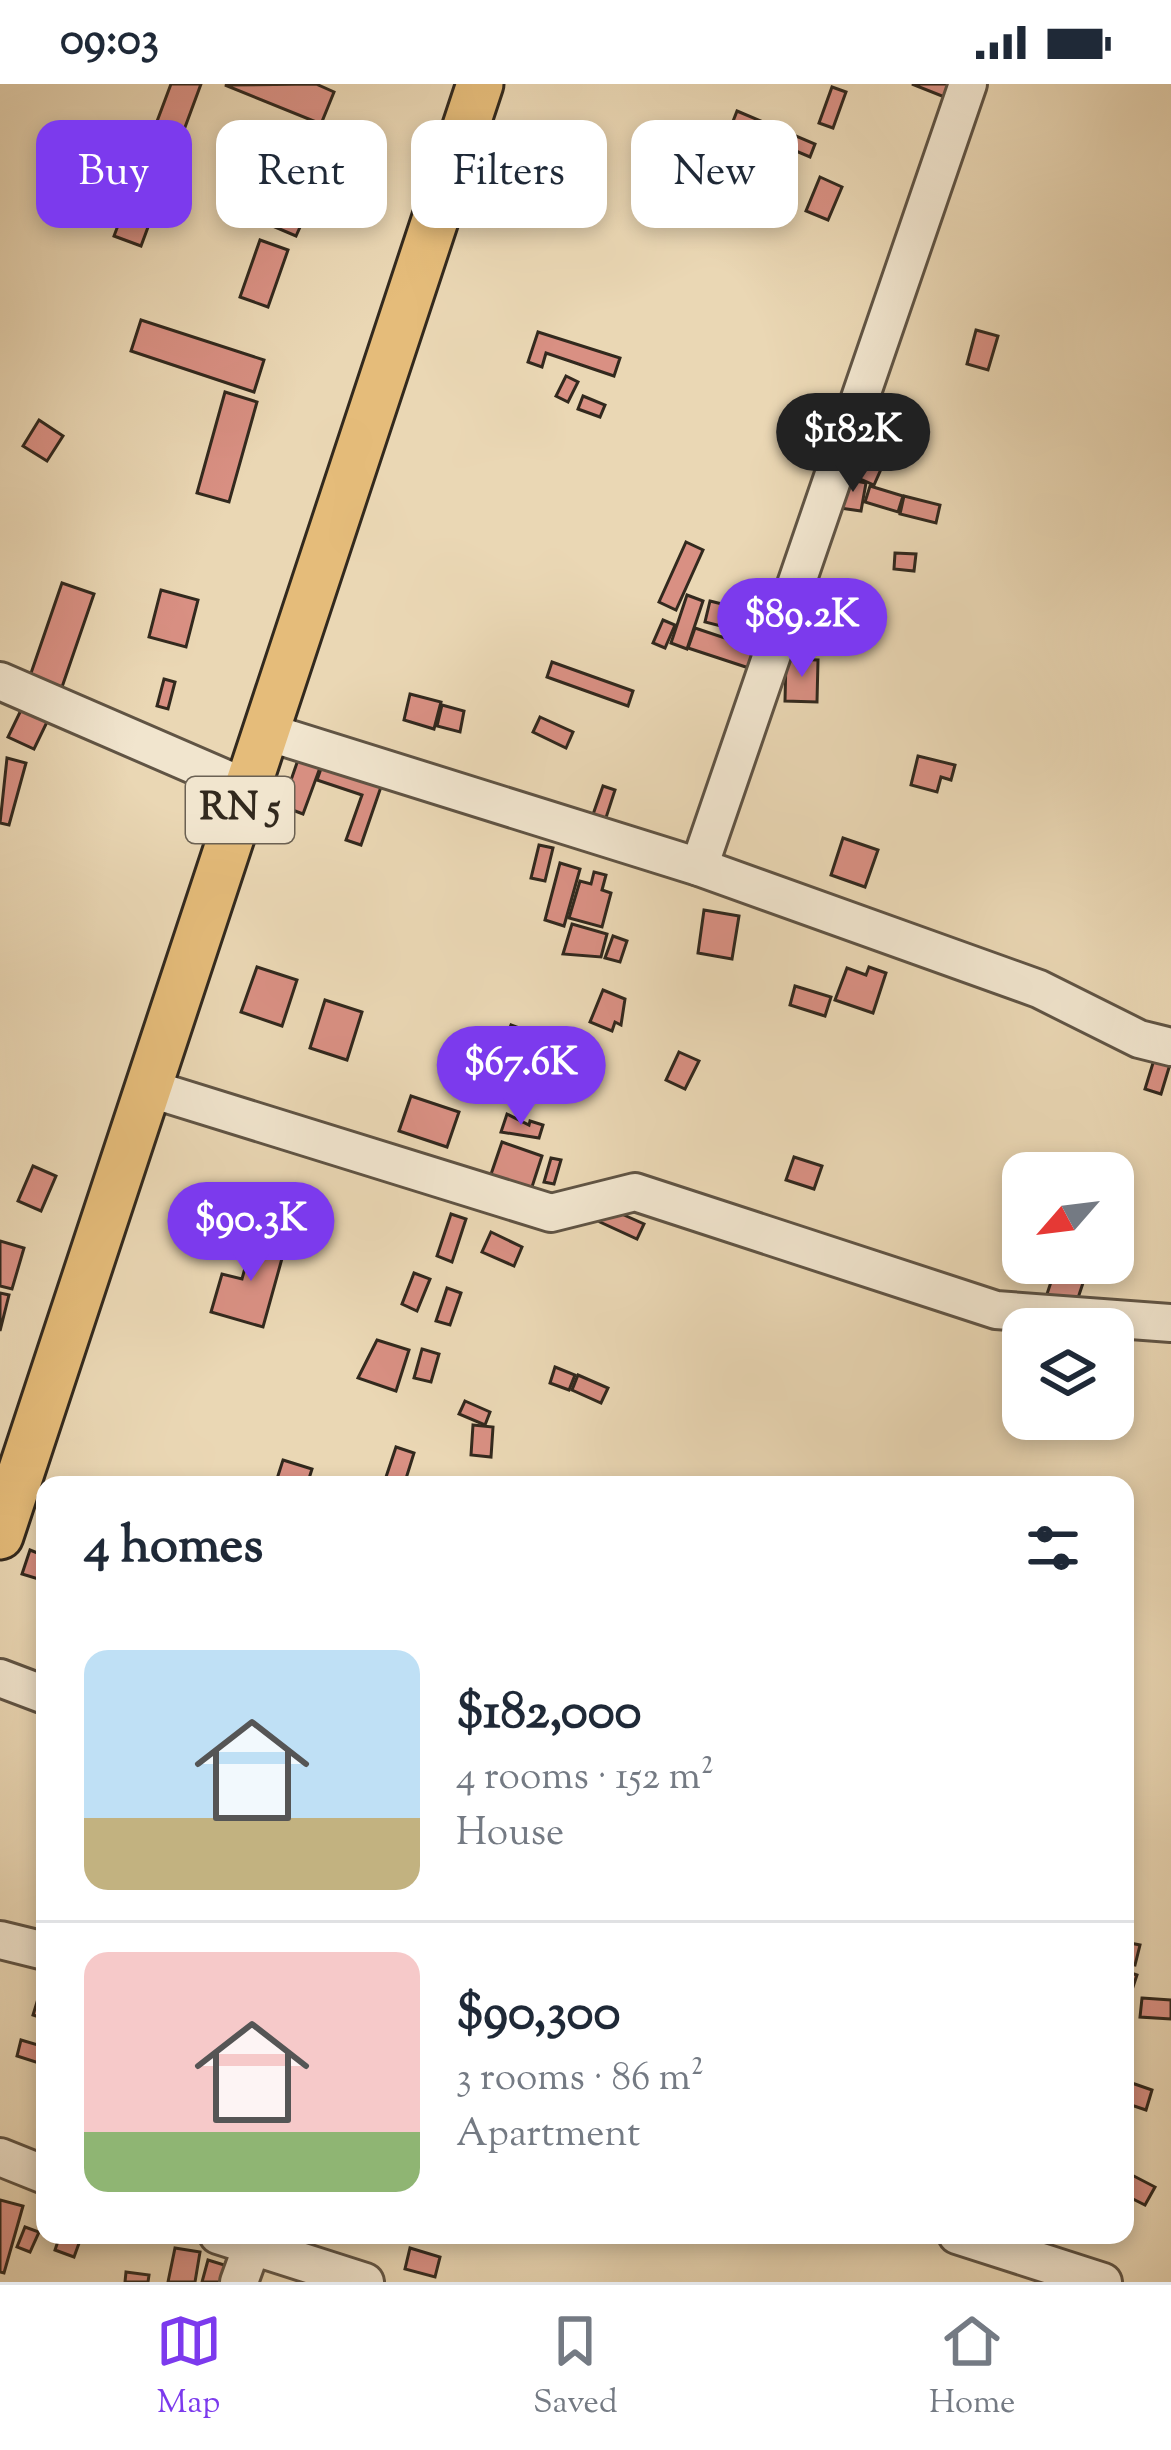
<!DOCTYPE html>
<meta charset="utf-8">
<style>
body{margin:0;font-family:"Sorts Mill Goudy",serif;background:#f2f2f3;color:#1f2937;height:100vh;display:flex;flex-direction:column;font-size:45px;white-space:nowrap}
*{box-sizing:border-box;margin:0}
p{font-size:39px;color:#747a83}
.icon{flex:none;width:66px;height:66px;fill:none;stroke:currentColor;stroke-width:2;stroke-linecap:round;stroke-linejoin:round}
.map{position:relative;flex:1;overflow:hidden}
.panel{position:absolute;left:36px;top:1392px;width:1098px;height:768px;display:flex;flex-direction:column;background:#fff;border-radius:24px;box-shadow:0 6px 18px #0003}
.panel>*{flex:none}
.top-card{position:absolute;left:36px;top:36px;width:1101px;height:108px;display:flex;gap:24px}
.needle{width:78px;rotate:242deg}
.tools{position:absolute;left:1002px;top:1068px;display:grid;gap:24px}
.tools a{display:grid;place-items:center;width:132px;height:132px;border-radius:24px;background:#fff;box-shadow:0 6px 18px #0003;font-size:60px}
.price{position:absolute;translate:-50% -102px;padding:0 27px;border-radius:42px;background:#7c3aed;color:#fff;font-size:39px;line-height:78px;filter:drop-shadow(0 3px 6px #0008)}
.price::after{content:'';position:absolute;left:50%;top:72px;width:36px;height:27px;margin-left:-18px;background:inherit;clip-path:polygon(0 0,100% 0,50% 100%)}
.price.selected{background:#222;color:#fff}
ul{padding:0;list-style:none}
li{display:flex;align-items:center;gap:36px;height:300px;padding:0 48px}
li+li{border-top:3px solid #e0e1e3}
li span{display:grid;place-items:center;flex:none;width:336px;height:240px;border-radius:24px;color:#555}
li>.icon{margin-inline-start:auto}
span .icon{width:144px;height:144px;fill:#fffc;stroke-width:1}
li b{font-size:51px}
h2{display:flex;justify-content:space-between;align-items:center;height:144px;padding:0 48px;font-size:51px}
.pill{padding:0 42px;border-radius:24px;background:#fff;box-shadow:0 6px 18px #0003;font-size:42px;line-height:108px}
.pill.selected{background:#7c3aed;color:#fff}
.status{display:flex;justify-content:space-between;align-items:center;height:84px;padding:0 60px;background:#fff;direction:ltr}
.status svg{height:33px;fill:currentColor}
.tabs{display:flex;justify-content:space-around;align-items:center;height:168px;border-top:3px solid #e0e1e3;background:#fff;font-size:33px;color:#747a83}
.tabs a{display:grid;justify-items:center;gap:6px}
.tabs .selected{color:#7c3aed}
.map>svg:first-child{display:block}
.building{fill:#d99083;stroke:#32291e;stroke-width:3}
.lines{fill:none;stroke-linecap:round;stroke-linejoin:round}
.minor-casing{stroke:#605444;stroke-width:42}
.major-casing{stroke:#32291e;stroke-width:51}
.minor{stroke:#f1e5ce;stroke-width:36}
.major{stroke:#e5bc7a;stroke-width:45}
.labels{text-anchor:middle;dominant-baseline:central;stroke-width:10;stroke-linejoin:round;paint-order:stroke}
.shield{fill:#f1e5ce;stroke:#6b6153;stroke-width:3}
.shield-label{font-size:39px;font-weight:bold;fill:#32291e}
</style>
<div class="status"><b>09:03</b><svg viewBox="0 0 49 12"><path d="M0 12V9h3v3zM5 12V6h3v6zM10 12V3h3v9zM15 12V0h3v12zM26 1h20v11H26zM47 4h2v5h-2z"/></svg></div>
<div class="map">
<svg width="1171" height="2198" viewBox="0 0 1171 2198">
<rect width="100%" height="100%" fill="#ead7b4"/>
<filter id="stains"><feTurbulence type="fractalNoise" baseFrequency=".00167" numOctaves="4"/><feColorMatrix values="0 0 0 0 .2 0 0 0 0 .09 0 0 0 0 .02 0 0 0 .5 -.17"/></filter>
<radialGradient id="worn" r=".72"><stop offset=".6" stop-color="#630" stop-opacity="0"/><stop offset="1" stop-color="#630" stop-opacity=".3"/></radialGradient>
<g class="building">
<polygon points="171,0 201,0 141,162 114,152"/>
<polygon points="316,0 334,8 321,40 225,1"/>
<polygon points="912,0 958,0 952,16"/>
<polygon points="832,3 846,8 833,44 819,39"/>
<polygon points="737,27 815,60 810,73 732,40"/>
<polygon points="306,41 339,56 296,152 263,138"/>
<polygon points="820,93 842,103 828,136 806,127"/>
<polygon points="260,156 288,166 268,223 240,213"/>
<polygon points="141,236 264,276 254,308 131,267"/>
<polygon points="976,246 998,252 988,286 967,280"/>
<polygon points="538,248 620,274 614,292 546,269 542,283 528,278"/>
<polygon points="566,292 578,298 568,318 556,312"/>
<polygon points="225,308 257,318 229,418 197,409"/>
<polygon points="583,312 605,321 600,333 578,325"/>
<polygon points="39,336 63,352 47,377 23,362"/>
<polygon points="864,356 889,367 874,401 849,390"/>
<polygon points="846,395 866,399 861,427 840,424"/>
<polygon points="870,402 903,412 898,428 865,418"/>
<polygon points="904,412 940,421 936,439 900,430"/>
<polygon points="686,458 703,466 676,526 659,518"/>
<polygon points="895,469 916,470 914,487 894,485"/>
<polygon points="62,499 94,510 62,603 30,592"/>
<polygon points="161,506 198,516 186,563 149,553"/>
<polygon points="687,511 703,517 687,565 671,559"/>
<polygon points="710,517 762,530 756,551 705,538"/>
<polygon points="663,536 675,541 665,564 653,559"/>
<polygon points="695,544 764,567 758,587 688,564"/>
<polygon points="786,575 818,576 817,618 785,617"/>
<polygon points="552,578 633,607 628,622 547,593"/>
<polygon points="164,595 175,598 168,625 157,622"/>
<polygon points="410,610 441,618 434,645 404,636"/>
<polygon points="442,621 464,627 460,648 437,642"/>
<polygon points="22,624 48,636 34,665 8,653"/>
<polygon points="540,633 573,648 566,664 533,648"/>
<polygon points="918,672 955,681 951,696 941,693 937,708 911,701"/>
<polygon points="299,673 321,681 303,730 282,722"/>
<polygon points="7,674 26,679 9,741 0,739"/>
<polygon points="323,679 382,700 361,761 346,756 362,711 317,696"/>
<polygon points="603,702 615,706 603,743 590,739"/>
<polygon points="843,754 878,766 865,803 831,791"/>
<polygon points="539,761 553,764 545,797 531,794"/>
<polygon points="560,779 580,785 564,842 545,836"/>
<polygon points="594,788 606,791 602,806 611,809 602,843 569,834 580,797 591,800"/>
<polygon points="704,826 739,832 732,875 698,869"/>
<polygon points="572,840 607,850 601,873 563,870"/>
<polygon points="613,852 627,857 620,878 605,874"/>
<polygon points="257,883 297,896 282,942 241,928"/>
<polygon points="869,883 886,889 873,929 835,916 847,884 866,891"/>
<polygon points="795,902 831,913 825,932 790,921"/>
<polygon points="603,906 625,915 621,941 615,938 612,947 590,938"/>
<polygon points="325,916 362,928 347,976 310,964"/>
<polygon points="511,941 527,947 515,979 492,970 501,948 507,951"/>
<polygon points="474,951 489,959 483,971 467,962"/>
<polygon points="1157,966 1171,977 1161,1010 1145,1005"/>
<polygon points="679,968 699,977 685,1005 666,996"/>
<polygon points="411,1012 459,1028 447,1063 399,1047"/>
<polygon points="507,1030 529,1041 530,1037 543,1041 539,1054 501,1048"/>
<polygon points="502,1058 542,1072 531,1106 487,1102"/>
<polygon points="794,1073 822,1082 814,1105 786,1096"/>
<polygon points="551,1074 561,1076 554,1100 544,1098"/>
<polygon points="33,1082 56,1092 41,1127 18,1117"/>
<polygon points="606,1123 644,1140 637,1155 600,1138"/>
<polygon points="451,1130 466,1135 452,1178 437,1172"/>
<polygon points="491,1148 522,1163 514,1182 482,1168"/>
<polygon points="254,1151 286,1160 263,1243 211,1228 222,1190 242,1195"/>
<polygon points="0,1157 24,1164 12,1205 0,1202"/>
<polygon points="1057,1180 1086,1190 1074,1226 1045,1216"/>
<polygon points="414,1189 430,1195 417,1227 402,1220"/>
<polygon points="447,1204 461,1209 450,1241 436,1237"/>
<polygon points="0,1209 9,1211 0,1247"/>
<polygon points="377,1256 409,1266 396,1307 358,1294"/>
<polygon points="422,1265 439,1270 431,1298 414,1294"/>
<polygon points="555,1283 575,1291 569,1306 550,1299"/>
<polygon points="578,1291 608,1304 601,1319 572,1306"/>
<polygon points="465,1317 490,1328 485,1341 459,1330"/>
<polygon points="473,1341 493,1343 491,1373 471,1371"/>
<polygon points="396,1363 414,1369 404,1401 384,1399"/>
<polygon points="283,1376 312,1385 307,1401 275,1401"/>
<polygon points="30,1466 45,1472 45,1497 22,1490"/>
<polygon points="1125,1858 1140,1861 1135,1881 1125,1879"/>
<polygon points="1125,1887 1137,1891 1125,1927"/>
<polygon points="41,1905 45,1906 45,1935 33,1931"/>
<polygon points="1142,1914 1171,1916 1171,1935 1140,1933"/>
<polygon points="21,1956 45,1963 45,1981 17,1972"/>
<polygon points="1126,1997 1152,2006 1146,2026 1125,2019"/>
<polygon points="1128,2089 1155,2103 1145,2121 1125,2111"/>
<polygon points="0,2116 23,2122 4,2189 0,2188"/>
<polygon points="25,2143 39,2148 30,2168 17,2163"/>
<polygon points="60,2151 82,2151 74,2173 55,2166"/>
<polygon points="175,2164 200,2168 195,2198 168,2198"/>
<polygon points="410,2164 440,2173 435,2193 405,2185"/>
<polygon points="208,2176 234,2184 230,2198 202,2198"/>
<polygon points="126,2188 149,2191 148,2198 125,2198"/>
</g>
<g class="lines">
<defs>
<g id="minor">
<polyline points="0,597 247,704"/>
<polyline points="264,647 699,783 1039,905 1139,955 1171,963"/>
<polyline points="699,783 968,0"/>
<polyline points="148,1004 551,1129 635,1108 996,1226 1171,1239"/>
<polyline points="0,1594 45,1611"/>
<polyline points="0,1856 45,1867"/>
<polyline points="0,2073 45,2091"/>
<polyline points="218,2151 365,2198"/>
<polyline points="957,2151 1103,2198"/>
<polyline points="239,2198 252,2162"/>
</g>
<polyline id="major" points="0,1452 480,0"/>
</defs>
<use href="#minor" class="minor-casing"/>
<use href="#major" class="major-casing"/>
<use href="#minor" class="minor"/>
<use href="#major" class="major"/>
</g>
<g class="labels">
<rect class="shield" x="186" y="693" width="108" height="66" rx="9"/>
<g class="shield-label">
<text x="240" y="726">RN 5</text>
</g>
</g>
<rect width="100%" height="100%" filter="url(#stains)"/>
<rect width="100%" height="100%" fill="url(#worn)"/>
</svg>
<div class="tools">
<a><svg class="needle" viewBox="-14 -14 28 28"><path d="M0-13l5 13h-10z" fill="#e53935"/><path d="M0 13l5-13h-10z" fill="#747a83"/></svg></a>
<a><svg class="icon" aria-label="layers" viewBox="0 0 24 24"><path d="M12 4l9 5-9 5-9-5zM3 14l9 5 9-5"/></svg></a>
</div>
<b class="price selected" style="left:853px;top:411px">$182K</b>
<b class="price" style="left:802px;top:596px">$89.2K</b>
<b class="price" style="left:521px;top:1044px">$67.6K</b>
<b class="price" style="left:251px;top:1200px">$90.3K</b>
<div class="top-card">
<a class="pill selected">Buy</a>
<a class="pill">Rent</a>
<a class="pill">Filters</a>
<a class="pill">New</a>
</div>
<section class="panel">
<h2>4 homes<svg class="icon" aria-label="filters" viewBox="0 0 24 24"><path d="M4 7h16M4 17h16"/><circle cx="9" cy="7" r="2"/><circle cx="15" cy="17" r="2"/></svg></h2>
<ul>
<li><span style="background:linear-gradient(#bfe0f5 70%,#c2b280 0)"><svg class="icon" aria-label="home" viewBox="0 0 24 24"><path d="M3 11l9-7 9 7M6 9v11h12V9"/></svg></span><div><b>$182,000</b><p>4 rooms · 152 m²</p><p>House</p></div></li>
<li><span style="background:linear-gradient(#f6c9c9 75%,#8fb573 0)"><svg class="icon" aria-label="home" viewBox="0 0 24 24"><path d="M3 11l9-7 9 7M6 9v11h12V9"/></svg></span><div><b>$90,300</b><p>3 rooms · 86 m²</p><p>Apartment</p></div></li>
</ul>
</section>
</div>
<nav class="tabs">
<a class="selected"><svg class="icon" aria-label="map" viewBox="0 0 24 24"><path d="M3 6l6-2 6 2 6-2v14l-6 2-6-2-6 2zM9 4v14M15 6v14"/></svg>Map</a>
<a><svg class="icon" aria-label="saved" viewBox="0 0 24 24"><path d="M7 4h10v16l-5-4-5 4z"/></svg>Saved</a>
<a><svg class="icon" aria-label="home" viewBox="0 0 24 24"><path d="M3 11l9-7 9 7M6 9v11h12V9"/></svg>Home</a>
</nav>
